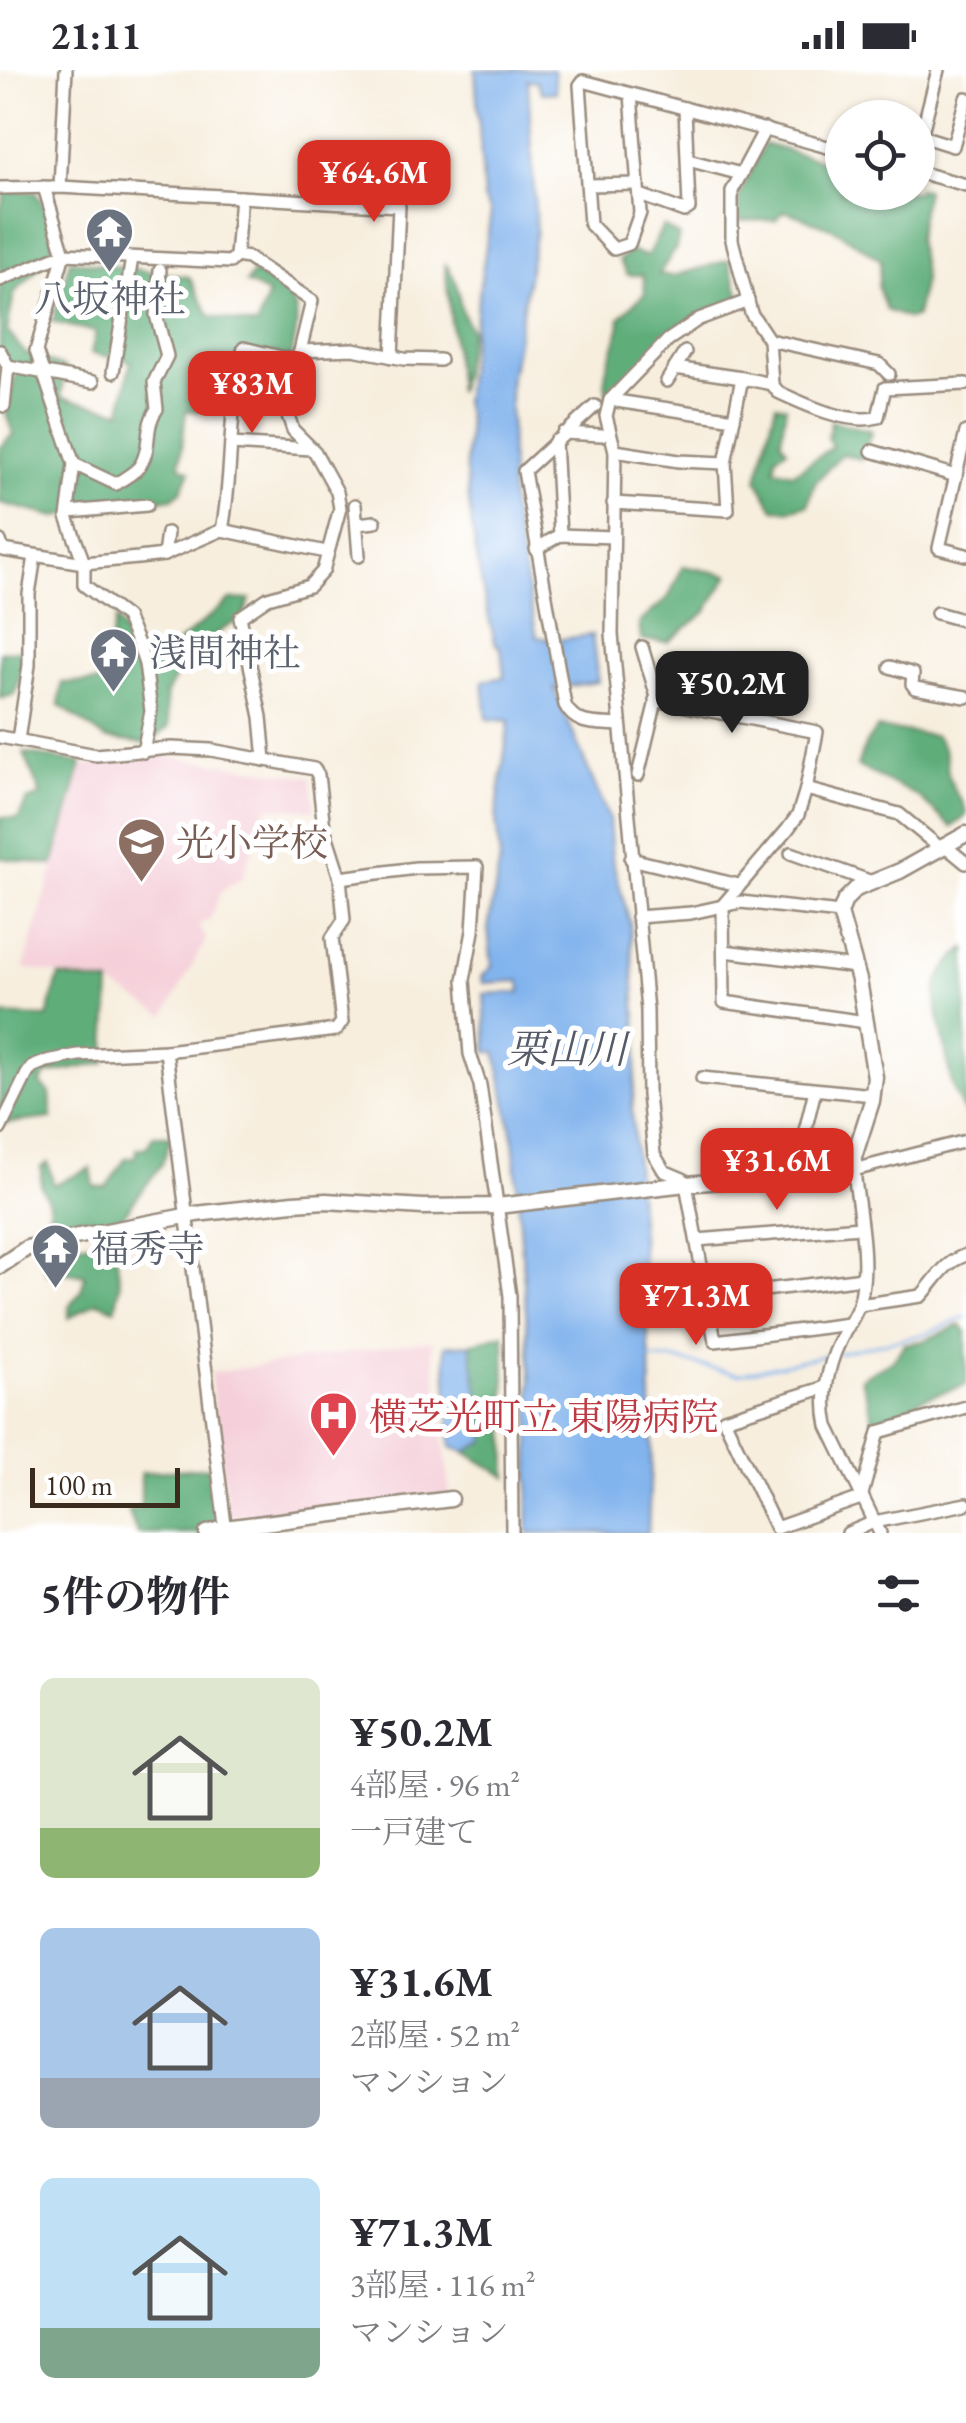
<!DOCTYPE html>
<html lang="ja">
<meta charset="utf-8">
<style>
body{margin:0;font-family:"EB Garamond","Noto Serif JP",serif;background:#f7f7f7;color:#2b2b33;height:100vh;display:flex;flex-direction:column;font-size:38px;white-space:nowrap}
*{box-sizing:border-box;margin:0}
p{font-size:32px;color:#7c7c81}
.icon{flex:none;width:55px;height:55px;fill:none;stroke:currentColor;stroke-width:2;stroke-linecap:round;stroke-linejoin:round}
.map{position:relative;height:1463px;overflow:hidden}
.sheet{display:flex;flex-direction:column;background:#fff;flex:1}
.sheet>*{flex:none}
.buttons{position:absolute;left:825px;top:30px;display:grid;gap:20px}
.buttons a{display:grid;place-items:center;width:110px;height:110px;border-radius:50%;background:#fff;box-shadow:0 2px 8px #0004;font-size:50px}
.scale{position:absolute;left:30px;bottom:25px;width:150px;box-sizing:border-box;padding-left:10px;border:5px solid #3b2a1e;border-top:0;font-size:28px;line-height:35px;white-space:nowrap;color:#3b2a1e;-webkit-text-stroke:8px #fff;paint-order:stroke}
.price{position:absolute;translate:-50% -85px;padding:0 22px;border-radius:20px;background:#d93025;color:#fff;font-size:32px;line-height:65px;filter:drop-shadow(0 2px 5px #0008)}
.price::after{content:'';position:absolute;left:50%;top:60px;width:30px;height:22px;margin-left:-15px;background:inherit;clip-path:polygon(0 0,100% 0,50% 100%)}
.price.on{background:#222;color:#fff}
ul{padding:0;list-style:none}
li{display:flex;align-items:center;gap:30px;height:250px;padding:0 40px}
li span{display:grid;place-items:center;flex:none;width:280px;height:200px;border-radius:15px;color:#555}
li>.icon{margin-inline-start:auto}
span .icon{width:120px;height:120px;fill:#fffc;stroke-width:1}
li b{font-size:42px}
h2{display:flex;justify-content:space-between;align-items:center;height:120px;padding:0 40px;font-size:42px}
.status{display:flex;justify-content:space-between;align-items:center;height:70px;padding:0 50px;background:#fff;direction:ltr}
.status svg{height:28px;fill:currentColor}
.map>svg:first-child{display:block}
.built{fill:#f5cfd9}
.forest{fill:#5eae7a;stroke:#4c6c4c;stroke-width:2.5}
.water{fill:#81b3ed;stroke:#5e6e86;stroke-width:2.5}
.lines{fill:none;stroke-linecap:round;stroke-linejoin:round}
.stream{stroke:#81b3ed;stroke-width:2.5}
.minor-casing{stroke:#998c7e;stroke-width:16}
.tertiary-casing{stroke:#998c7e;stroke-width:19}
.minor{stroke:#fff;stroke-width:11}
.tertiary{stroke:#fff;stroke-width:14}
.labels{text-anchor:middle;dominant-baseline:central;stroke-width:10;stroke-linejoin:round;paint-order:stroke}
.worship-label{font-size:38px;fill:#5b616d;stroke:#fff;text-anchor:start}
.education-label{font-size:38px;fill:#785e54;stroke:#fff;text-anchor:start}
.health-label{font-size:38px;fill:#be3a42;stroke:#fff;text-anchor:start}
.water-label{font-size:40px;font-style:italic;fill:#545a66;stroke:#fff}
</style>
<div class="status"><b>21:11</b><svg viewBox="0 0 49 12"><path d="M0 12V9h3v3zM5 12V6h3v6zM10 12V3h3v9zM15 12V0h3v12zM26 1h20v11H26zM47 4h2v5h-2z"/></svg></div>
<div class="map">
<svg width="966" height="1463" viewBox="0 0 966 1463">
<rect width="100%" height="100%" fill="#fff"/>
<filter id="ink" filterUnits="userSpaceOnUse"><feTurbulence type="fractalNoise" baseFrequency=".01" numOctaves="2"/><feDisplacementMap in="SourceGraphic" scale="20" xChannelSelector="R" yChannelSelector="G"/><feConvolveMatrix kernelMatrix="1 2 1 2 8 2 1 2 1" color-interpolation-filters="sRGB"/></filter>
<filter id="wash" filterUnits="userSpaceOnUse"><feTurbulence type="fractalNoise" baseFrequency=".0048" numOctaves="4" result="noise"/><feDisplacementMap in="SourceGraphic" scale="40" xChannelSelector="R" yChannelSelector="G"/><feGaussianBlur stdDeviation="2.25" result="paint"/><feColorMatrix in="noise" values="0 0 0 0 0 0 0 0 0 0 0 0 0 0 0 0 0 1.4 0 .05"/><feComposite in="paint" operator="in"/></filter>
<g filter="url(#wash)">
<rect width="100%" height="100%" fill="#f7eede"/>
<g class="built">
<polygon points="164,686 311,707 315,740 268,737 242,808 221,821 210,849 198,855 206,870 165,946 110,914 24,898 83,696"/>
<polygon points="432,1270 450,1424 287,1443 229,1446 210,1303"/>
</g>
<g class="forest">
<polygon points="764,74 842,96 842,122 918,122 918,118 926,120 917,168 924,208 916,246 909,249 886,240 878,217 881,190 836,160 785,141 775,150 739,151 738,129"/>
<path d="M6,121L35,122L48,141L53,171L49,187L14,224L7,261L25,283L66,298L61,327L121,341L131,291L91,283L96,262L52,252L70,190L189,207L210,246L257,256L268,224L246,213L253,203C309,224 299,249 289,298L238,285L221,341H186L180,396L190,401L181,421L172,428L56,447L0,433V377L13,364L6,343L17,300L0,291V139Z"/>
<path d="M663,156L679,166L676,178L659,204L673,206L729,190L741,229L694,247L607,325C599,290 620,280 620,247L645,223L643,205H628L619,190L630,181L647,186Z"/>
<path d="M445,194C464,215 454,236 471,259L458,322Z"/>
<polygon points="776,334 786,336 781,371 787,379 776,386 775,399 794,403 832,377 828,367 831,351 872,361 861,389 842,384 815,413 808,435 789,440 774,439 757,410"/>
<polygon points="683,496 729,505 706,542 668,572 641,570 639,553 668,528"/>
<path d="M250,529L242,551C221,552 172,603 167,624C164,633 168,648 169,657L149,674L106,669L59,635L62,613L100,612L116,549L129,572L134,590L152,594L230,530Z"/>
<polygon points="20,580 23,596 15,624 0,629 0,582"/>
<path d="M877,658L936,666C952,688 943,696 952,715C957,728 966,732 966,746L952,757L917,726L857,696L866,673Z"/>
<polygon points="24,683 82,693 53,795 0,788 0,747 18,749 27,731 41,726"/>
<path d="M966,878V1045C949,1015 951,1009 945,977C936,933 924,911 966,878Z"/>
<polygon points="59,906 110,914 105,993 47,1004 40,1013 50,1023 52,1048 0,1054 3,1035 0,1035 0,945 47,947"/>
<polygon points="153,1066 172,1066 162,1094 119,1151 84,1154 51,1165 49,1133 41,1116 41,1097 48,1093 54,1115 91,1098 94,1116 106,1117 126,1088 134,1088 137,1079 147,1077"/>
<polygon points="114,1166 120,1215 115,1239 98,1232 69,1248 69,1237 81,1221 85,1205 60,1201 47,1204 44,1189 49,1181"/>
<polygon points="960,1255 966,1261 966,1315 921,1329 905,1342 874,1352 861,1308 893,1290 905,1274 923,1271"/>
<polygon points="504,1264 507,1407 465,1382 486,1370 470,1274"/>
<polygon points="210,1397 217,1448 215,1463 137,1463 128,1440 141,1438 141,1403"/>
</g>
<g class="water">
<path d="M475,0H554L556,22L542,23L537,11L528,10L536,160L510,312L511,434L537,567L556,570L592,565L598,612L554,618L609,749L612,788L630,853L638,975L632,1039L650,1292L652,1365L648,1463H528L531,1311L514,1071L496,982H487L484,924L521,922L520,911L483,913L482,907L492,896L488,859L500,790L496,748L509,651L487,649L483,611L504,607L501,578L495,572C480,516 471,460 466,401C465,378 472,353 463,332L491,142L484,129Z"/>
<polygon points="470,1274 486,1371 465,1382 451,1377 445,1276"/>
</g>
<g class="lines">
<g class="stream">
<polyline points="838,1283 925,1264 966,1247"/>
<polyline points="647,1289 677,1290 739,1304 830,1284"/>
</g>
</g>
</g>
<g filter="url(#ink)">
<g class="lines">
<defs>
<g id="minor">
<polyline points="938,0 921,66 953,76 966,28"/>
<path d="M631,24L640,143L629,174L614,179L590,154L580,15L583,11C670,34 756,57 842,81"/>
<path d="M765,59L732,121V170L751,243L769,270L772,314L778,322C804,334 850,356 878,347L885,318L966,314"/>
<polyline points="688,90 741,104"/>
<polyline points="918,102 966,115"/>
<polyline points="588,115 638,114"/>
<polyline points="44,117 64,184 230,192 236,186"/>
<polyline points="60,117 66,0"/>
<polyline points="0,118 60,117 399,136 392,287"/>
<polyline points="640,125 684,141 689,138 685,38"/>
<polyline points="241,127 236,186 248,188 312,231 300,281 282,328 293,360 315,382 337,422 340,438 323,501 309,516 268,528 240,547 261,647 265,690"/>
<polyline points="0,210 64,184 36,281 74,394 67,447 84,493 84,515 126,547 139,576 145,594 151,641 143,682"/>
<polyline points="748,231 699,249 668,270 610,330 606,346 615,381 612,564 647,940 648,1025 654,1084 664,1101 683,1109 686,1114 715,1271 849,1254"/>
<polyline points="769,270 879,294 889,304"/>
<polyline points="0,281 8,296 4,336"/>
<polyline points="300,281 353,279 404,289 440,290"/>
<polyline points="8,296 93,312"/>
<polyline points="675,298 742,308"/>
<polyline points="113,302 132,188"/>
<polyline points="667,311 685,282"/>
<polyline points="610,330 734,349"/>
<path d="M595,336L524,401L565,635C576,657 597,653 620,655"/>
<polyline points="966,362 939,478 966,485"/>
<polyline points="563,363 602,365"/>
<polyline points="555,371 560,465"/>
<polyline points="231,374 311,379"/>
<polyline points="615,381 679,391 725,393"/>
<polyline points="872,381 956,406"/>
<path d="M74,394L116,414C124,408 137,402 141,394C152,376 144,356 157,339L154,312L167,286L156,245L160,200"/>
<polyline points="613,433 728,440 725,393 742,308 772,314"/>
<polyline points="355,435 359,486"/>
<polyline points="69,442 147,435"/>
<polyline points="357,454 375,452"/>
<path d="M222,460C234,399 227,338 244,278L297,291"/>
<polyline points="0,471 3,480 84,493 138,488 164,485 222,460 326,482"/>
<polyline points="536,479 560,465 613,467"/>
<polyline points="164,485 167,463"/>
<polyline points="937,543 966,551"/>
<polyline points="890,597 913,604 912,614 915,618 966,627"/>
<polyline points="655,630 817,662 806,719 899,744 939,777"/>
<polyline points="0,667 96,685 171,678 211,680 314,699 318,705 324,758 340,808 344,850 332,868 342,952 336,960 166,981 78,985 47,991 32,997 27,1004 0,1059"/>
<polyline points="18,670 29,595 29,524 35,486"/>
<polyline points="638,705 657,627 642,577"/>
<polyline points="806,719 798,745 787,760 723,835 724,932 866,952"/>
<polyline points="944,775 966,793"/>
<polyline points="791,783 872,812"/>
<polyline points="631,789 738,815"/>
<polyline points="340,808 416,798 477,797 473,861 464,910 470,984 480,1015 510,1226 512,1463"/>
<polyline points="637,847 691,843 741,832 840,843"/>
<polyline points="724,881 856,897"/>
<polyline points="166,981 226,1463"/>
<polyline points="702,1008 873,1025"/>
<polyline points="794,1106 815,1020"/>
<polyline points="697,1170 860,1157"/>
<polyline points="708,1227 863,1208"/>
<path d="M859,1235L921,1226C937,1209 943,1193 966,1185"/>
<polyline points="826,1317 724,1349 776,1458 861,1428 879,1362 966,1337"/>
<polyline points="848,1463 874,1452 966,1434"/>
<path d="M880,1463L828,1356C822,1328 827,1298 839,1273C845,1259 856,1246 860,1231C870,1191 858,1141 854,1100L966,1071"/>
</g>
<g id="tertiary">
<polyline points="0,1196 27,1178 59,1170 196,1144 293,1133 326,1131 423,1137 497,1136 686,1114 854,1100 854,1087 872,1031 875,1007 859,910 840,843 845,830 856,819 900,801 966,764"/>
<polyline points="207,1463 225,1458 451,1429"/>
</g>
</defs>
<use href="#minor" class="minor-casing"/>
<use href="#tertiary" class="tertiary-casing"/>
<use href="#minor" class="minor"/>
<use href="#tertiary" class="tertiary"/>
</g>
</g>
<defs>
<symbol id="temple-pin" viewBox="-11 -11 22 30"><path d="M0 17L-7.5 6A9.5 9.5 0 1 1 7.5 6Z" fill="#6b7280" stroke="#fff"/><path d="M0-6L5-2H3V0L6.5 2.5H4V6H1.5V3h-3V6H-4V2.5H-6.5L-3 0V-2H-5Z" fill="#fff"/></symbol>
<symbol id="school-pin" viewBox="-11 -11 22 30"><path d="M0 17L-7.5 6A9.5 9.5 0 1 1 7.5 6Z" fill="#8d6e63" stroke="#fff"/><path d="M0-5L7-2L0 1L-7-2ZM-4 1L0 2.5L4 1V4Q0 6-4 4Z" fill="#fff"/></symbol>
<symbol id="hospital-pin" viewBox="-11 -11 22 30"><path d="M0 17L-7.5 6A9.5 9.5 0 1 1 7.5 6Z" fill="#e0444e" stroke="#fff"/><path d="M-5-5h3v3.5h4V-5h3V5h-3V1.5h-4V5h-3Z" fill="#fff"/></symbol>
</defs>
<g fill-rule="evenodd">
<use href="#temple-pin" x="82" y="134" width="55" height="75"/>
<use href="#temple-pin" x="86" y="554" width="55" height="75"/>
<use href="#school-pin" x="114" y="744" width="55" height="75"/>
<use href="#temple-pin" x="28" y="1150" width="55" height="75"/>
<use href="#hospital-pin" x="306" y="1318" width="55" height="75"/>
</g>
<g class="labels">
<g class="worship-label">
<text x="110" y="228" text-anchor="middle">八坂神社</text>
<text x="149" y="582">浅間神社</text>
<text x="91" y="1178">福秀寺</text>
</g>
<g class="education-label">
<text x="176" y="772">光小学校</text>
</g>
<g class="health-label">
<text x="369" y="1346">横芝光町立 東陽病院</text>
</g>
<g class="water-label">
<text x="567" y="979">栗山川</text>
</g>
</g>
</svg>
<div class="buttons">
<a><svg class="icon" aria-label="locate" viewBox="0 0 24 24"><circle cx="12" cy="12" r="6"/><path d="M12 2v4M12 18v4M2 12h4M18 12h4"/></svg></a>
</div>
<div class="scale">100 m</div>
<b class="price" style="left:374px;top:155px">¥64.6M</b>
<b class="price" style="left:252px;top:366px">¥83M</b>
<b class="price on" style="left:732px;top:666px">¥50.2M</b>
<b class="price" style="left:777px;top:1143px">¥31.6M</b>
<b class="price" style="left:696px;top:1278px">¥71.3M</b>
</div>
<section class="sheet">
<h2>5件の物件<svg class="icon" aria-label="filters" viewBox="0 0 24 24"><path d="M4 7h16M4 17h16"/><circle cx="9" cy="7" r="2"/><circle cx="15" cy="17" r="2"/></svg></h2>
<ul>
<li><span style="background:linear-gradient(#dfe7d0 75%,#8fb573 0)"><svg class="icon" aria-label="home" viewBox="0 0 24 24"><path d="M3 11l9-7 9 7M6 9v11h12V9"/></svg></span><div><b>¥50.2M</b><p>4部屋 · 96 m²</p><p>一戸建て</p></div></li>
<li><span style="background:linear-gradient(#a9c7e8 75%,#9aa5b1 0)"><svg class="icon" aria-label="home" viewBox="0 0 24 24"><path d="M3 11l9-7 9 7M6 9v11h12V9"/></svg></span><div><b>¥31.6M</b><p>2部屋 · 52 m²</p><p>マンション</p></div></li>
<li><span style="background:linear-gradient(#bfe0f5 75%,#7fa58c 0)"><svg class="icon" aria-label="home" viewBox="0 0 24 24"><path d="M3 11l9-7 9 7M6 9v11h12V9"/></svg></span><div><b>¥71.3M</b><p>3部屋 · 116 m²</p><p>マンション</p></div></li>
</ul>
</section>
